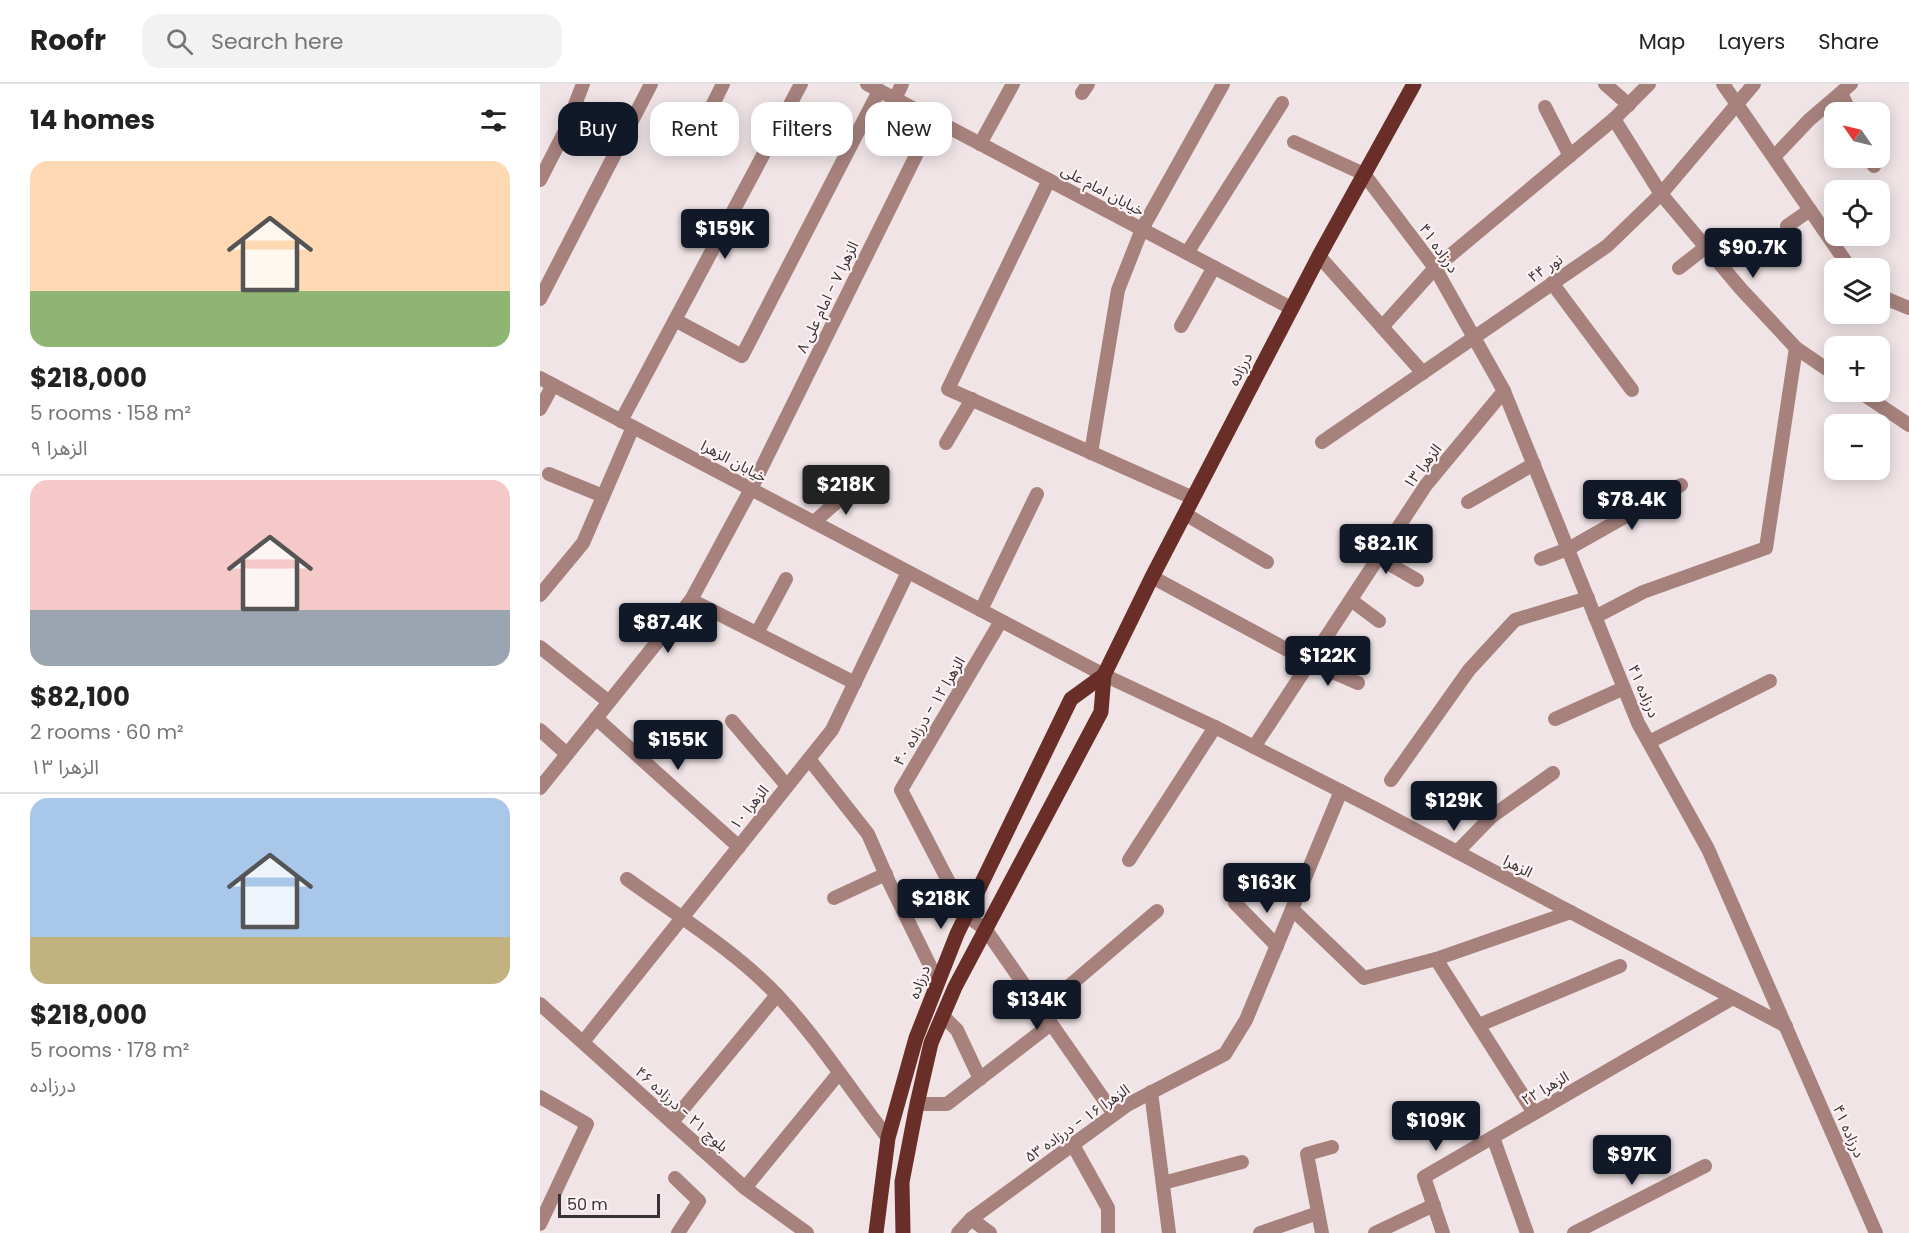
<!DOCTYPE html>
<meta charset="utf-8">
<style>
body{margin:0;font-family:Poppins,"Noto Sans Arabic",sans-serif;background:#f2f2f2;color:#222;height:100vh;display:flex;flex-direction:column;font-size:22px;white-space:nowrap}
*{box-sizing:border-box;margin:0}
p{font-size:20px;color:#767676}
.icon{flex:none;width:33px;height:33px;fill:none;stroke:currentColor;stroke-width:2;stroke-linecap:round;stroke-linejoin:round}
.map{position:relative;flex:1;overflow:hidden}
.details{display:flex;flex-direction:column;background:#fff;width:540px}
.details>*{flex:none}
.hud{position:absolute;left:18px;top:18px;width:570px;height:54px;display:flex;gap:12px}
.needle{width:39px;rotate:304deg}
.tools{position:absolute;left:1284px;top:18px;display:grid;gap:12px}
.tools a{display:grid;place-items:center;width:66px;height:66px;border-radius:12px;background:#fff;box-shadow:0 3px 15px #0003;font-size:30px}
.scale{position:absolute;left:18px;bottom:15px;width:102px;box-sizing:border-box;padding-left:6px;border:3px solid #373233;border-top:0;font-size:16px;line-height:21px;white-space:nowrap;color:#373233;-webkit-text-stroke:4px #fdf2f4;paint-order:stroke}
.price{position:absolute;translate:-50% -51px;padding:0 14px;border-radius:6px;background:#111827;color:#fff;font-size:20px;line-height:39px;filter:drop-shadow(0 2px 3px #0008)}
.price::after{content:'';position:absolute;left:50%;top:36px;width:18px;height:14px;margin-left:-9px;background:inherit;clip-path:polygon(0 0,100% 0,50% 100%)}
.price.active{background:#222;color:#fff}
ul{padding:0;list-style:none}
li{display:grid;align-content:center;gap:12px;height:318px;padding:0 30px}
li+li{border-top:2px solid #e0e0e0}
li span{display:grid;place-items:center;height:186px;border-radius:18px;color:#555}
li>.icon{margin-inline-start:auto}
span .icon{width:108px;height:108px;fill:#fffc;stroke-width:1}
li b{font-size:26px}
h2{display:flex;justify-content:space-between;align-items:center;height:72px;padding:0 30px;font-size:26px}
.tag{padding:0 21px;border-radius:18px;background:#fff;box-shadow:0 3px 15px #0003;font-size:21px;line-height:54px}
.tag.active{background:#111827;color:#fff}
header{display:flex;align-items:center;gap:36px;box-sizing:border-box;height:84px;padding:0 30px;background:#fff;border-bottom:2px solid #e0e0e0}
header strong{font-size:28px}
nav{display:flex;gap:33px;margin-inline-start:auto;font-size:21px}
.search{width:420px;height:54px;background:#f2f2f2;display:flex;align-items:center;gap:15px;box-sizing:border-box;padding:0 21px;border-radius:18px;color:#767676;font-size:22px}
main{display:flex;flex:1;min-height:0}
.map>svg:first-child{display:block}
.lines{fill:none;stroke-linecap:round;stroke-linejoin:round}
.minor{stroke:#a7827d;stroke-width:14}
.major{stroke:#6a2e28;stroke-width:15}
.labels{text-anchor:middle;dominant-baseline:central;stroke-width:4.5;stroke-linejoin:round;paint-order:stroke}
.street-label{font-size:15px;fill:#373233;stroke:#fdf2f4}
</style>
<header>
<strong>Roofr</strong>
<div class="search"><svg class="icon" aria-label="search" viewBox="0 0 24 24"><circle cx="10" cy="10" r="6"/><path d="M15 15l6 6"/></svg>Search here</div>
<nav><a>Map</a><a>Layers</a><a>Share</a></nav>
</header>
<main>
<section class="details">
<h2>14 homes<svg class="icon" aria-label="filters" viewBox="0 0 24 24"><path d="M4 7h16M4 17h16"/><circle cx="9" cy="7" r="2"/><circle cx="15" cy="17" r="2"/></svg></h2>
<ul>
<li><span style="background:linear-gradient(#ffd9b3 70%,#8fb573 0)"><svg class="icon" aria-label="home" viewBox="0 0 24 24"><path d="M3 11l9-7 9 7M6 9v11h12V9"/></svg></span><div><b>$218,000</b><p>5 rooms · 158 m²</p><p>الزهرا ۹</p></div></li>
<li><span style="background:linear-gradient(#f6c9c9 70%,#9aa5b1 0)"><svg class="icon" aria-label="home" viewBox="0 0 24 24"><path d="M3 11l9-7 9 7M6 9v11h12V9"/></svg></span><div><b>$82,100</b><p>2 rooms · 60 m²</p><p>الزهرا ۱۳</p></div></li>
<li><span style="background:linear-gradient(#a9c7e8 75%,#c2b280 0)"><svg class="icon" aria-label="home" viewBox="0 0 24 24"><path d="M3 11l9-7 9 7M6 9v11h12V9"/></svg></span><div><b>$218,000</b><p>5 rooms · 178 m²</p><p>درزاده</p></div></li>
</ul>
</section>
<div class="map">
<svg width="1369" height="1149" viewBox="0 0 1369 1149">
<rect width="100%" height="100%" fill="#f0e4e6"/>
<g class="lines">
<g class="minor">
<polyline points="327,0 751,224"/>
<polyline points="1065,0 1089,21"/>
<polyline points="1183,0 1310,184"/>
<polyline points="542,9 548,0"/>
<polyline points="1301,9 1310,28"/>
<polyline points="355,15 362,0"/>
<polyline points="1005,23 1030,72"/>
<polyline points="167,32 183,0"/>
<polyline points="1074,35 1121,110 1201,205 1256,264 1294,290"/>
<polyline points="754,58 824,90 895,184 964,307 1098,639 1168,765 1336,1149"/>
<polyline points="440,60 473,0"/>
<polyline points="1234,73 1269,36 1311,0"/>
<polyline points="1330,74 1334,82"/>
<polyline points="0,96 24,49 43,0"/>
<polyline points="509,96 408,305 653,414"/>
<polyline points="1247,142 1270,126"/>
<polyline points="647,169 742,19"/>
<polyline points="779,172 883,289"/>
<polyline points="1139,184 1166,163"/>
<polyline points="1012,199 1092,306"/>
<polyline points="1340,212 1369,224"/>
<polyline points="0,215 111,0"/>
<polyline points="135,236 202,272 339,7"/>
<polyline points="641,242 674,183"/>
<polyline points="842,243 895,184 1074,35 1109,0"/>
<polyline points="0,294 564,591 675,643 836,725 1246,942"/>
<polyline points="1320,308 1369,341"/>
<polyline points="0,325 13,301"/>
<polyline points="81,337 261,0"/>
<polyline points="782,358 1067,162 1121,110 1214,0"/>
<polyline points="406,359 432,315"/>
<polyline points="551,369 578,206 602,145 683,0"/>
<polyline points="9,390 63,412"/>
<polyline points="928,418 994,380"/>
<polyline points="645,430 727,478"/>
<polyline points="274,438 316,401"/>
<polyline points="839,474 877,496"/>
<polyline points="1001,475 1028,465 1141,401"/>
<polyline points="612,493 770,578 818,599"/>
<polyline points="0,511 43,459 93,343"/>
<polyline points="151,516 315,599"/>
<polyline points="811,516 839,537"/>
<polyline points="441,526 497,410"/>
<polyline points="1055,533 1103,508 1226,464 1256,264"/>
<polyline points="461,537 361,706 426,831 446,846 574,1030"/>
<polyline points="217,549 246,495"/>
<polyline points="0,563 69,618"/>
<polyline points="56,634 199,763"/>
<polyline points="1015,635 1084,604"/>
<polyline points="192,637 247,702"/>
<polyline points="0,646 27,670"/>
<polyline points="1109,658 1230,597"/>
<polyline points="714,663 886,401 964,307"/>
<polyline points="269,675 328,750 349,798 398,898"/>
<polyline points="851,696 929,586 975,536 1048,514"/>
<polyline points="0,704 151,516 211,405 394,35"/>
<polyline points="917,768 951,733 1013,689"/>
<polyline points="589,776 675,643"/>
<path d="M87,795C138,832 196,867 239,913C279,956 311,1007 348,1054"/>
<polyline points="294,814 346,790"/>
<polyline points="695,819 737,862"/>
<polyline points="752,825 824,894 896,875 994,1029"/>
<polyline points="896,875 1031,828"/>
<polyline points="0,920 205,1104 267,1149"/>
<polyline points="501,926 617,827"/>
<polyline points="403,932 417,946 440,995"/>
<polyline points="939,941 1080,882"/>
<polyline points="43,958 292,646 368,488"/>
<polyline points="611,1008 629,1149"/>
<polyline points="0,1013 47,1040 0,1140"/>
<polyline points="377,1020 407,1020 511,940"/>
<polyline points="132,1038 237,911"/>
<polyline points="953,1053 987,1149"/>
<polyline points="533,1061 568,1124 568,1149"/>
<polyline points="135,1094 159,1117 138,1149"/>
<polyline points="623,1099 702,1078"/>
<polyline points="205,1104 299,989"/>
<polyline points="431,1135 450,1149"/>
<polyline points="418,1149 431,1135 587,1021 685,970 706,936 801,707"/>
<polyline points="720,1149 778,1129"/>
<polyline points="782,1149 767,1070 792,1063"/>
<polyline points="835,1149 894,1121"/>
<polyline points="903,1149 884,1093 1193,914"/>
<polyline points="1034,1149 1165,1082"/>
</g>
<g class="major">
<polyline points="336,1149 348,1054 376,954 417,850 531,615 564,591"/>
<polyline points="363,1149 362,1098 377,1020 391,959 415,903 561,628 564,591 612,493 779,172 874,0"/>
</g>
</g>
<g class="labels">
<g class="street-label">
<text transform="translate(563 106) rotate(28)">خیابان امام علی</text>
<text transform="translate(899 164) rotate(55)">درزاده ۴۱</text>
<text transform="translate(1005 184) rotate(-34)">نور ۴۴</text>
<text transform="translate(287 213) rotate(-64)">الزهرا ۷ - امام علی ۸</text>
<text transform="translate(700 285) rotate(-63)">درزاده</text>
<text transform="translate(194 377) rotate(28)">خیابان الزهرا</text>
<text transform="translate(882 382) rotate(-52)">الزهرا ۱۳</text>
<text transform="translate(1104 607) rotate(67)">درزاده ۴۱</text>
<text transform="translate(389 627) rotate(-59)">الزهرا ۱۲ - درزاده ۴۰</text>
<text transform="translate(209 723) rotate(-51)">الزهرا ۱۰</text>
<text transform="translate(978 782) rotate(28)">الزهرا</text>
<text transform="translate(379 898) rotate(-69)">درزاده</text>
<text transform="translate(1005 1004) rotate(-30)">الزهرا ۲۲</text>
<text transform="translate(142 1025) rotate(42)">بلوچ ۲۱ - درزاده ۴۶</text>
<text transform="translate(537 1039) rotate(-35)">الزهرا ۱۶ - درزاده ۵۳</text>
<text transform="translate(1309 1047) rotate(66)">درزاده ۴۱</text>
</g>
</g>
</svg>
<div class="tools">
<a><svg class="needle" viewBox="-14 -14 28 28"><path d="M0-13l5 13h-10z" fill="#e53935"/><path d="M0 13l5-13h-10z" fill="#767676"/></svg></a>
<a><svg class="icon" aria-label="locate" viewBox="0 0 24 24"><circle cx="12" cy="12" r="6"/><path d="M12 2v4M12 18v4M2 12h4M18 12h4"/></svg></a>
<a><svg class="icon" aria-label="layers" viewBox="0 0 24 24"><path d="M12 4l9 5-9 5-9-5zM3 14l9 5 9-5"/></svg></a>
<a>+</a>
<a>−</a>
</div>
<div class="scale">50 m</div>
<b class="price" style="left:185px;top:176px">$159K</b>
<b class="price" style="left:1213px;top:195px">$90.7K</b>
<b class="price active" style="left:306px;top:432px">$218K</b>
<b class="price" style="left:1092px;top:447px">$78.4K</b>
<b class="price" style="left:846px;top:491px">$82.1K</b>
<b class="price" style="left:128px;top:570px">$87.4K</b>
<b class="price" style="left:788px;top:603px">$122K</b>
<b class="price" style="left:138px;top:687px">$155K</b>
<b class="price" style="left:914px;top:748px">$129K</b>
<b class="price" style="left:727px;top:830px">$163K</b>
<b class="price" style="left:401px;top:846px">$218K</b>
<b class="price" style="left:497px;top:947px">$134K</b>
<b class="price" style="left:896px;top:1068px">$109K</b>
<b class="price" style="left:1092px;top:1102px">$97K</b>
<div class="hud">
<a class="tag active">Buy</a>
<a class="tag">Rent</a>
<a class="tag">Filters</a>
<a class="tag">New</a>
</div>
</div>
</main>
